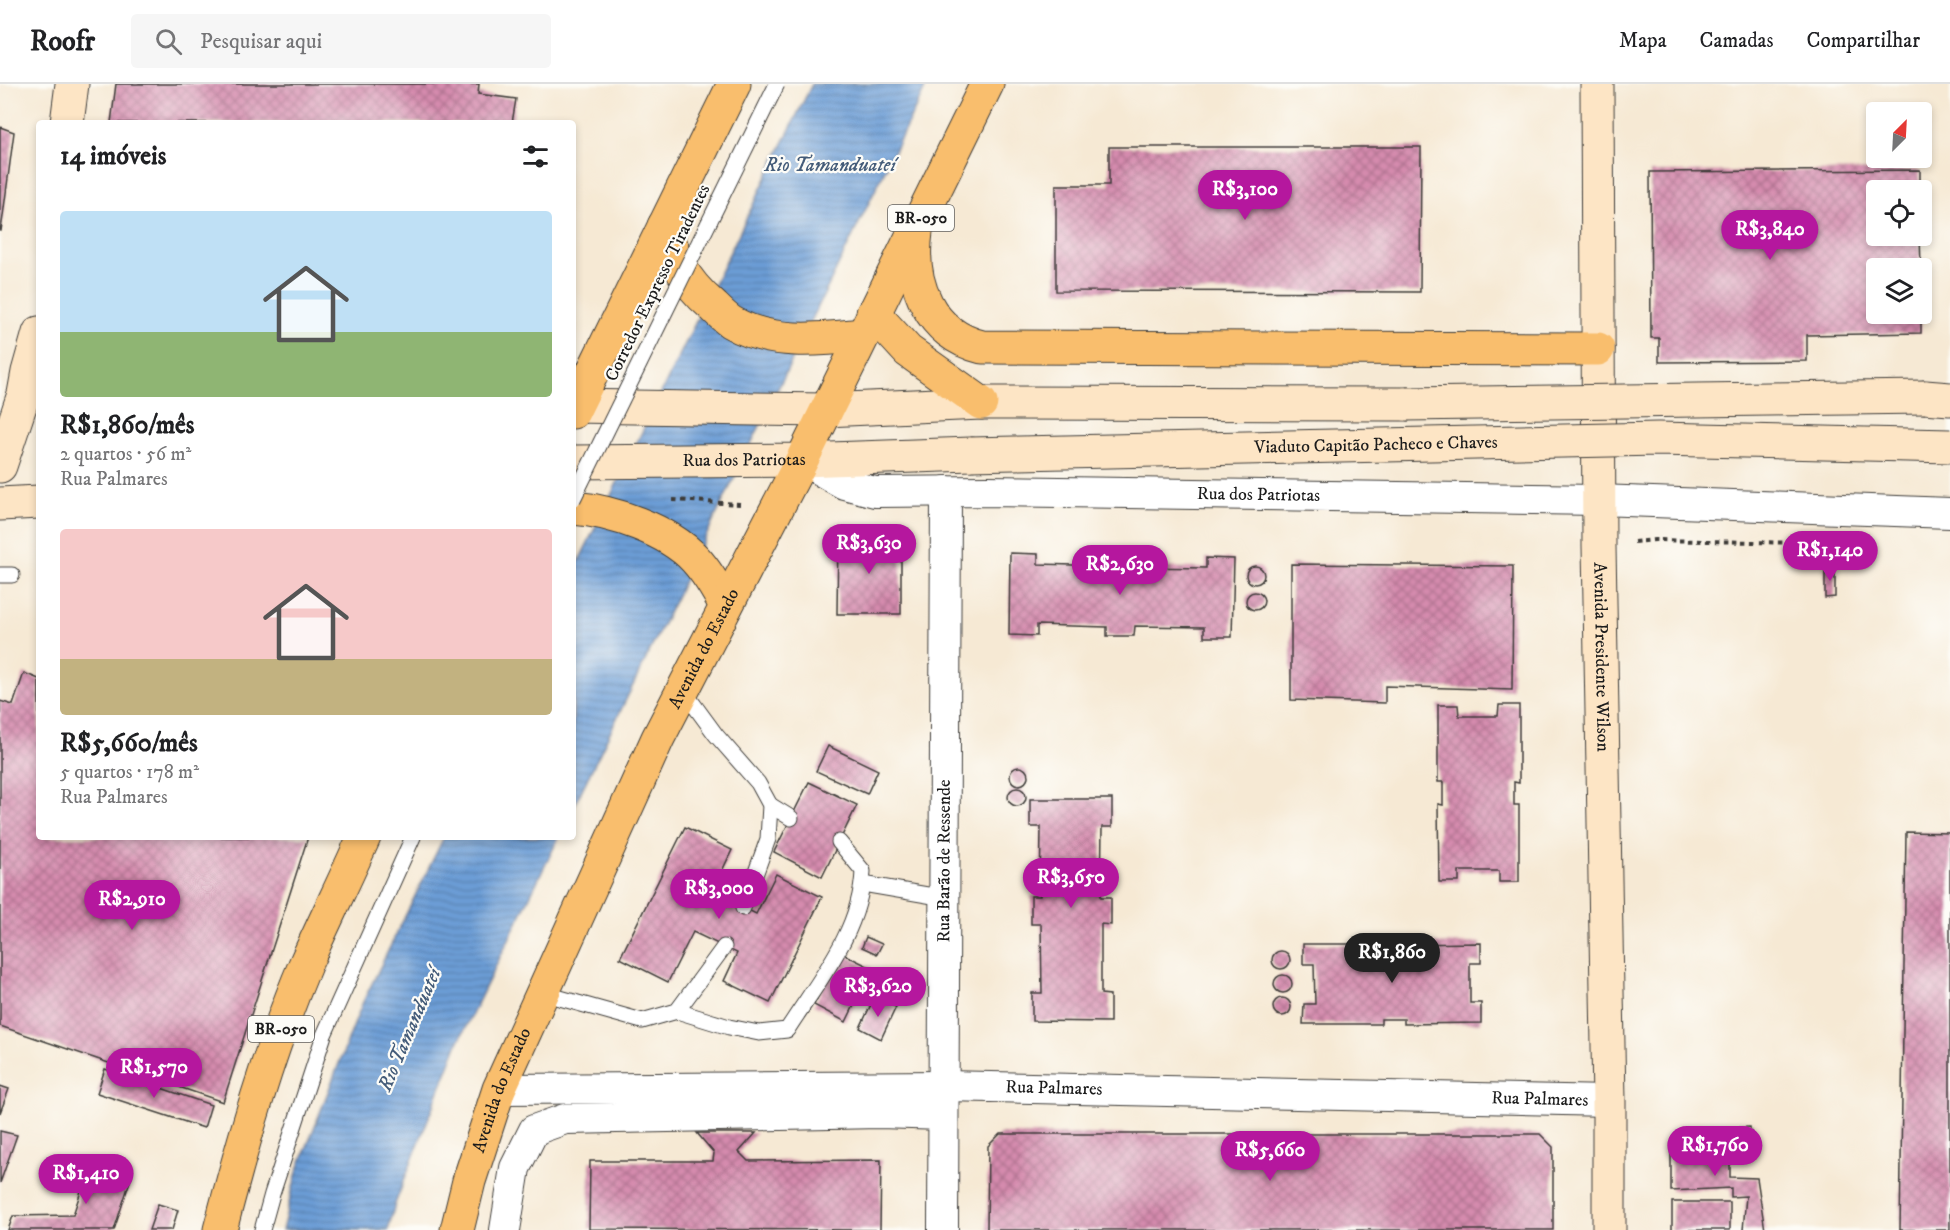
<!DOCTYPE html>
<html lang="pt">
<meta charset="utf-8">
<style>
body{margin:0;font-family:"IM FELL DW Pica",serif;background:#f6f6f6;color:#202124;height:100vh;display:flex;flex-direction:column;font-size:22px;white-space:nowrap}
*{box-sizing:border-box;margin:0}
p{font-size:20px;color:#757577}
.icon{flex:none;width:33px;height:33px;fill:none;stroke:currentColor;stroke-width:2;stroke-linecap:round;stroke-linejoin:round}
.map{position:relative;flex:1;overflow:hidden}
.sheet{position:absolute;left:36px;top:36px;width:540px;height:720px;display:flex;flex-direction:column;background:#fff;border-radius:6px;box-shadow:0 3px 9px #0003}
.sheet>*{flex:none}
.needle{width:39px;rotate:24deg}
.buttons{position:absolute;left:1866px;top:18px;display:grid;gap:12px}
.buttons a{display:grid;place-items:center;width:66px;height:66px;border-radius:6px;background:#fff;box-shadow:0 3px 9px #0003;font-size:30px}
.price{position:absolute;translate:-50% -51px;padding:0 14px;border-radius:21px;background:#b5179e;color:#fff;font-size:20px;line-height:39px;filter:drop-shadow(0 2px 3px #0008)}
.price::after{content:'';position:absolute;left:50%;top:36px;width:18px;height:14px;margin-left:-9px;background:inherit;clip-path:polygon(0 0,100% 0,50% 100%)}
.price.current{background:#222;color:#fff}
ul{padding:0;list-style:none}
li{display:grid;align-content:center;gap:12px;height:318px;padding:0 24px}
li span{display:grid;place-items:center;height:186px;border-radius:6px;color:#555}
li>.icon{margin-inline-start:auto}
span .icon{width:108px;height:108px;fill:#fffc;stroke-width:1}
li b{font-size:26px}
h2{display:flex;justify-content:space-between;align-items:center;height:72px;padding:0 24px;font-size:26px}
header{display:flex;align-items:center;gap:36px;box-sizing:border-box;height:84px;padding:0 30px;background:#fff;border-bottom:2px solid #e0e0e0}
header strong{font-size:28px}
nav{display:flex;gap:33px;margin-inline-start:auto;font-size:21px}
.search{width:420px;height:54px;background:#f6f6f6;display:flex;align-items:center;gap:15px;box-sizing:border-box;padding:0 21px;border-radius:6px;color:#757577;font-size:22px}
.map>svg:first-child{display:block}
.water{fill:url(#water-rules);stroke:#445c79;stroke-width:1.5}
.building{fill:url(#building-cross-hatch)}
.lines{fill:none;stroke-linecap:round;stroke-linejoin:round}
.lane-casing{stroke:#3d3b38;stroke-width:17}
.street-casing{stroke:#3d3b38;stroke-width:32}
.secondary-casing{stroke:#3d3b38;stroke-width:35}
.highway-casing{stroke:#3d3b38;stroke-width:35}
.path{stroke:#3d3b38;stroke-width:4;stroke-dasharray:4.5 4.5;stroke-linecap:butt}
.lane{stroke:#fff;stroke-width:15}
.street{stroke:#fff;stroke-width:30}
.secondary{stroke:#fde5c5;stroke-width:33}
.highway{stroke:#f9be6d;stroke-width:33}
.lane-bridge-casing{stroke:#3d3b38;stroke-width:17;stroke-linecap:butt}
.secondary-bridge-casing{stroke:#3d3b38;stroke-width:35;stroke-linecap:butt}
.lane-bridge{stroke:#fff;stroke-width:15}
.secondary-bridge{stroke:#fde5c5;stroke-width:33}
.labels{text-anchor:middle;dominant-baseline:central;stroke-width:4.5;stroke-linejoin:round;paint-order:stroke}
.shield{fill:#fdfcf7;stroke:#605f5e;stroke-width:1.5}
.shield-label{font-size:16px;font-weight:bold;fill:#1c1c1c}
.street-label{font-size:18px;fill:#1c1c1c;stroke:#fdfcf7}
.water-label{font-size:20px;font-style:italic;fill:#445c79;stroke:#fdfcf7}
</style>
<header>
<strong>Roofr</strong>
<div class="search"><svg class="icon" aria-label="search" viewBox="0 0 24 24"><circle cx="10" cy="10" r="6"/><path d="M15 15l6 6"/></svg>Pesquisar aqui</div>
<nav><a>Mapa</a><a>Camadas</a><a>Compartilhar</a></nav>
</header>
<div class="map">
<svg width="1950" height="1146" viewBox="0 0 1950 1146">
<defs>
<pattern id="water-rules" width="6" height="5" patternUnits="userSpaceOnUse" patternTransform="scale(1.5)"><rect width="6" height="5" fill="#6c9dd6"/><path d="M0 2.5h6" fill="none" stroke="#587fad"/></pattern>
<pattern id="building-cross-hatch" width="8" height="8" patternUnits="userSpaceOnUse" patternTransform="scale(1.5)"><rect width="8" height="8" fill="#d58bae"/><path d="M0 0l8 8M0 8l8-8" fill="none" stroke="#ac718d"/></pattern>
</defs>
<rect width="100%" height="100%" fill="#fdfcf7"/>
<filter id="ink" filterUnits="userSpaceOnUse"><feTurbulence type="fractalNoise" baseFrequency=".0167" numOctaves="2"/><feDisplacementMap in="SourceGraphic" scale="12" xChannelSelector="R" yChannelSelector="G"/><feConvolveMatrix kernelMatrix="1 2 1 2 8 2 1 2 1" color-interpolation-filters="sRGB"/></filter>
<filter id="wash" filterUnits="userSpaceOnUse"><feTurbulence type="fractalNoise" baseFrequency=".008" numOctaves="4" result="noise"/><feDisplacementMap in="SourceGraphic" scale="24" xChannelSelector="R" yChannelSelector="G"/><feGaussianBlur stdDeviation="1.35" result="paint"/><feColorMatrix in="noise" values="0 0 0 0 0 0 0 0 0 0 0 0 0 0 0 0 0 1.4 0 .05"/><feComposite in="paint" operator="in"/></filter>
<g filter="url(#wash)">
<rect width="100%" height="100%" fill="#f6e9d4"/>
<g class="water">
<polygon points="812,0 927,0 573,724 573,489"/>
<polygon points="444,753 559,753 457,961 395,1120 388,1146 282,1146 297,1088 362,920"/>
</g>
<g id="blocks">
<g class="building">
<polygon points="116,0 479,0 478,10 516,15 512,39 111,39"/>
<polygon points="0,43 14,48 1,147 0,147"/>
<polygon points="1109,63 1421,63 1420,208 1056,207 1056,101 1109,101"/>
<polygon points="1920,86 1920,106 1876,106 1876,152 1920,152 1921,184 1876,184 1876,230 1921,230 1921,249 1807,251 1807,277 1659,278 1659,254 1651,254 1650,88"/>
<polygon points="838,450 888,450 901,464 901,530 837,530"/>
<polygon points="1010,469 1038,470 1038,480 1108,482 1108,472 1122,472 1136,473 1136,483 1206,484 1206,474 1234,475 1232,553 1204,553 1204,543 1135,542 1134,552 1107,552 1107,543 1037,541 1037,552 1009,551"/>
<polygon points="1291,480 1513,482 1512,606 1385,602 1385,619 1291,616"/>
<circle cx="1255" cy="491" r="9"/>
<polygon points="1835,482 1835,513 1825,514 1825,483"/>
<circle cx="1255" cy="517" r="9"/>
<polygon points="24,589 39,595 39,753 308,753 223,1018 0,942 0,617 13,621"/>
<polygon points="1438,621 1458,621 1459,632 1498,632 1499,621 1519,621 1519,699 1514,698 1514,721 1519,721 1519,798 1499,798 1499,787 1459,787 1459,798 1439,798 1438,720 1443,721 1443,698 1438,698"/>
<polygon points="828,662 878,686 867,710 816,687"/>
<circle cx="1019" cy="692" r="9"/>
<polygon points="809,698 857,721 822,793 774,768"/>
<circle cx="1017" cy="713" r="9"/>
<polygon points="1030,715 1112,715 1112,743 1102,743 1101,813 1111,813 1111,841 1101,840 1101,910 1110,911 1110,938 1032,937 1032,909 1042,909 1041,840 1031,840 1031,812 1040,812 1041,743 1030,743"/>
<polygon points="685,743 732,766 712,808 756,830 776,790 822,813 770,919 724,897 737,869 693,848 668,898 620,874"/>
<polygon points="1906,748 1950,749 1950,1146 1900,1146"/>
<polygon points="866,853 882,860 877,870 862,863"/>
<polygon points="1481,859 1481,879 1470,879 1470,919 1481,919 1481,939 1404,940 1404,935 1381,935 1381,940 1303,940 1304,920 1315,920 1314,880 1303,880 1303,860 1381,860 1381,865 1403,865 1403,860"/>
<circle cx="1281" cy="876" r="9"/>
<polygon points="841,869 872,884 846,938 814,921"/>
<circle cx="1283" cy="900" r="9"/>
<circle cx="1282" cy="923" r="9"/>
<polygon points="874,914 896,923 881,955 860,944"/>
<polygon points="105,985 211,1021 204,1044 97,1009"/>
<polygon points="0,1002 9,1005 0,1029"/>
<polygon points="1750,1043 1752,1057 1729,1057 1729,1044"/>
<polygon points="0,1047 17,1051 0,1099"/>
<polygon points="697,1049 756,1049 739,1068 748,1077 881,1076 880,1146 589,1145 590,1077 713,1077 714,1069"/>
<polygon points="1000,1050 1540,1050 1553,1063 1553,1146 987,1146 988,1062"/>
<polygon points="1671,1059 1730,1060 1730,1093 1757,1094 1765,1146 1743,1146 1746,1112 1731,1113 1731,1104 1671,1107"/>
<polygon points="93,1078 132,1091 114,1146 8,1146 13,1132 73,1131 89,1083"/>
<rect x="1672" y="1118" width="58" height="28"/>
<polygon points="158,1120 178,1126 172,1146 149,1146"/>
</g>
</g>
</g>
<g filter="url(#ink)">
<use href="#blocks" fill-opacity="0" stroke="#3d3b38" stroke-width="1.5"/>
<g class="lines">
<defs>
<g id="lane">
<polyline points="0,491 12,491"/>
<polyline points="683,606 716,651 758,699 770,721 768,755 743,824"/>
<polyline points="770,721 791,734"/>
<polyline points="863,800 945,814"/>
<polyline points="542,909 642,937 677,927 724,863"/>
<path d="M677,927L729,943L759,949L787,946C818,897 861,847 863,787L839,758"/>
<polyline points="262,1146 272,1110 324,951 413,753"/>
</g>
<g id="street">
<path id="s1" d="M802,376L844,400L875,408L987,407L1599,416L1950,429"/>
<path id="s2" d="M499,1005L945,1002L1609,1017"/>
<polyline points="505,1146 515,1084 534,1046 565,1035 880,1029 943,1031"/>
<path id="s3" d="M943,1146L946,407"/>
</g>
<g id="secondary">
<path id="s4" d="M1597,0L1599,462L1609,1017V1146"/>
<polyline points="67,39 72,0"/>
<polyline points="1925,313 1950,315"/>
<polyline points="573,322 825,326 981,319 1406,320"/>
<path id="s5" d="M573,378L802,376L971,370"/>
<polyline points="0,382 24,310 28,288 39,249"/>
<polyline points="0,420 39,418"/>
</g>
<g id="highway">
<path d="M664,142C669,155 673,168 679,181C687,197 700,211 714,223C719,228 725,234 731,238C770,261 819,256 862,251"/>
<path d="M916,148C909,199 929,250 982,263L1598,265"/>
<polyline points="873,229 908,267 981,319"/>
<polyline points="573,328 734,0"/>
<path d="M573,424C612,427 668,446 695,475C708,489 717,505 726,522"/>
<path d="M220,1146C243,1057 269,966 305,881C324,838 345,796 364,753"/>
<path id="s6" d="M457,1146L469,1097L499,1005L658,654L802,376L987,0"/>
</g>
</defs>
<use href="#lane" class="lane-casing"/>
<use href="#street" class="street-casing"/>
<use href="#secondary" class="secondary-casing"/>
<use href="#highway" class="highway-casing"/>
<g class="path">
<polyline points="673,416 740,420"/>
<polyline points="1634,458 1655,456 1803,459"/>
</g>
<use href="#lane" class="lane"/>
<use href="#street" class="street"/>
<use href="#secondary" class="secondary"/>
<use href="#highway" class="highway"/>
<defs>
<polyline id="lane-bridge" points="573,415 777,0"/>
<g id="secondary-bridge">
<polyline points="1406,320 1925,313"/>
<path id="s7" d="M971,370L1658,355L1950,362"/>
</g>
</defs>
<use href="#lane-bridge" class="lane-bridge-casing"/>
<use href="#secondary-bridge" class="secondary-bridge-casing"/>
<use href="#lane-bridge" class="lane-bridge"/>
<use href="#secondary-bridge" class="secondary-bridge"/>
</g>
</g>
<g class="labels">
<g class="shield">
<rect x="888" y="121" width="66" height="26" rx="4.5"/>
<rect x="248" y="932" width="66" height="26" rx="4.5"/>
</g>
<g class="shield-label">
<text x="921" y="134">BR-050</text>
<text x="281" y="945">BR-050</text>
</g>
<g class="street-label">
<text transform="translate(658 199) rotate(-64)">Corredor Expresso Tiradentes</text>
<text stroke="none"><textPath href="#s7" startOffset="405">Viaduto Capitão Pacheco e Chaves</textPath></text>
<text stroke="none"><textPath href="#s5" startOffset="171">Rua dos Patriotas</textPath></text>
<text stroke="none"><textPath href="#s1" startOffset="464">Rua dos Patriotas</textPath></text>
<text stroke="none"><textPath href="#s6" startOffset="633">Avenida do Estado</textPath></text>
<text stroke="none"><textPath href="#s4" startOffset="573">Avenida Presidente Wilson</textPath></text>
<text stroke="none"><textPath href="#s3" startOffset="369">Rua Barão de Ressende</textPath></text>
<text stroke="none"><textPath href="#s2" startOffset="555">Rua Palmares</textPath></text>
<text stroke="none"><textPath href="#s6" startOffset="147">Avenida do Estado</textPath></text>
<text stroke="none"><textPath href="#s2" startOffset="1041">Rua Palmares</textPath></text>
</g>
<g class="water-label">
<text x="830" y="81">Rio Tamanduateí</text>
<text transform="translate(410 946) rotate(-67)">Rio Tamanduateí</text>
</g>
</g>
</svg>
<div class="buttons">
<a><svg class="needle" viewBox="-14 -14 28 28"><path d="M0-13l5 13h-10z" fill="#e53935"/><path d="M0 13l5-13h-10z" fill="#757577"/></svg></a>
<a><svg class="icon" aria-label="locate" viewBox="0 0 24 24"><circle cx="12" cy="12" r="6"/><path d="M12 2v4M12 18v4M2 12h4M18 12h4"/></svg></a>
<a><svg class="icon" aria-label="layers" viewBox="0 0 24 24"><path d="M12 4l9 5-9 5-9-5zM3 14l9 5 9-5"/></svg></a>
</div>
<b class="price" style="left:1245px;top:137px">R$3,100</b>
<b class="price" style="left:1770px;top:177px">R$3,840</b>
<b class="price" style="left:869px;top:491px">R$3,630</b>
<b class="price" style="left:1830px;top:498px">R$1,140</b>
<b class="price" style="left:1120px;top:512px">R$2,630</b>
<b class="price" style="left:1071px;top:825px">R$3,650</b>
<b class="price" style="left:719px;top:836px">R$3,000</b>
<b class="price" style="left:132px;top:847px">R$2,910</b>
<b class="price current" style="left:1392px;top:900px">R$1,860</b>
<b class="price" style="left:878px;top:934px">R$3,620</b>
<b class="price" style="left:154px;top:1015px">R$1,570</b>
<b class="price" style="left:1715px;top:1093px">R$1,760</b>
<b class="price" style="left:1270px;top:1098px">R$5,660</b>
<b class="price" style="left:86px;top:1121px">R$1,410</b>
<section class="sheet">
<h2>14 imóveis<svg class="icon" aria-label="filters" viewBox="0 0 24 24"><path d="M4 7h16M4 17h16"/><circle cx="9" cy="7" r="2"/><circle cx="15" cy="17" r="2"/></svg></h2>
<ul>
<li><span style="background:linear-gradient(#bfe0f5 65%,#8fb573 0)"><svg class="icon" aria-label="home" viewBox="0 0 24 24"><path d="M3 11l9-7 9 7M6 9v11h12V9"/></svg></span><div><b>R$1,860/mês</b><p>2 quartos · 56 m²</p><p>Rua Palmares</p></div></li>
<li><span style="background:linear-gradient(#f6c9c9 70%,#c2b280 0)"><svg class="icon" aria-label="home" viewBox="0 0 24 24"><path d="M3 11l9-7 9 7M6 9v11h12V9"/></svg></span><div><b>R$5,660/mês</b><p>5 quartos · 178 m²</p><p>Rua Palmares</p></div></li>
</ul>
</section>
</div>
